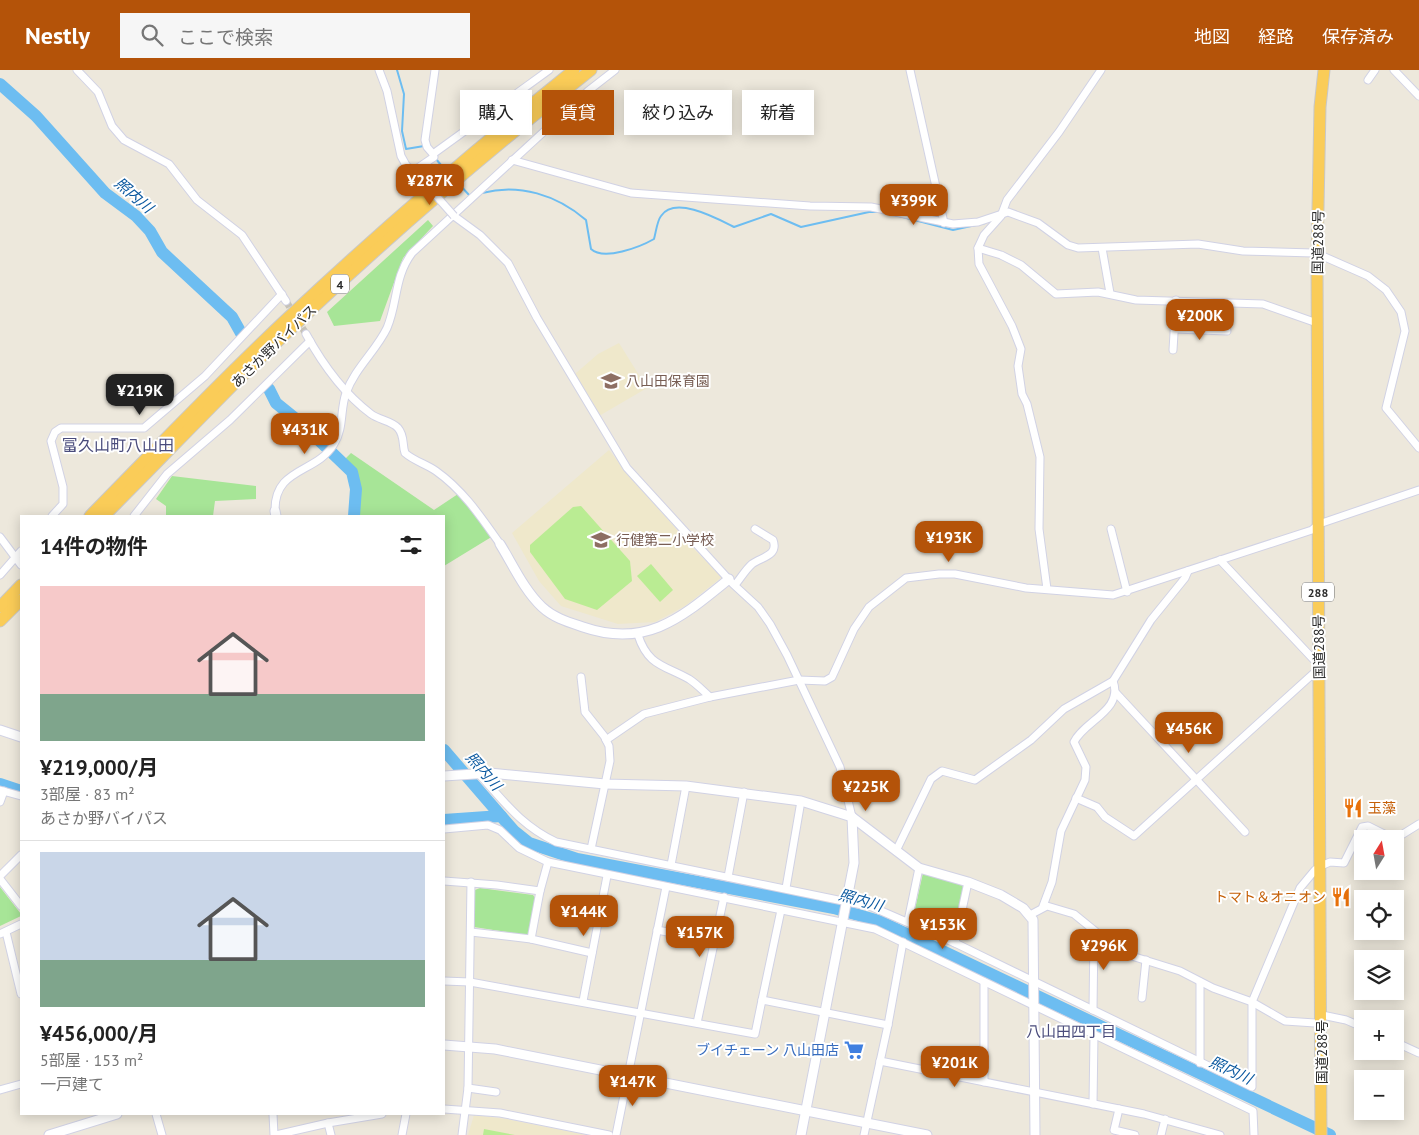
<!DOCTYPE html>
<html lang="ja">
<meta charset="utf-8">
<style>
body{margin:0;font-family:"PT Sans","Noto Sans JP",sans-serif;background:#f6f6f6;color:#222;height:100vh;display:flex;flex-direction:column;font-size:19px;white-space:nowrap}
*{box-sizing:border-box;margin:0}
p{font-size:16px;color:#767676}
.icon{flex:none;width:28px;height:28px;fill:none;stroke:currentColor;stroke-width:2;stroke-linecap:round;stroke-linejoin:round}
.map{position:relative;flex:1;overflow:hidden}
.side{position:absolute;left:20px;top:445px;width:425px;height:600px;display:flex;flex-direction:column;background:#fff;border-radius:0px;box-shadow:0 2px 12px #0003}
.side>*{flex:none}
.hud{position:absolute;left:460px;top:20px;width:475px;height:45px;display:flex;gap:10px}
.needle{width:32px;rotate:11deg}
.fabs{position:absolute;left:1354px;top:760px;display:grid;gap:10px}
.fabs a{display:grid;place-items:center;width:50px;height:50px;border-radius:0px;background:#fff;box-shadow:0 2px 12px #0003;font-size:25px}
.price{position:absolute;translate:-50% -42px;padding:0 11px;border-radius:10px;background:#b45309;color:#fff;font-size:16px;line-height:32px;filter:drop-shadow(0 1px 2px #0008)}
.price::after{content:'';position:absolute;left:50%;top:30px;width:15px;height:11px;margin-left:-8px;background:inherit;clip-path:polygon(0 0,100% 0,50% 100%)}
.price.active{background:#222;color:#fff}
ul{padding:0;list-style:none}
li{display:grid;align-content:center;gap:10px;height:265px;padding:0 20px}
li+li{border-top:1px solid #e0e0e0}
li span{display:grid;place-items:center;height:155px;border-radius:0px;color:#555}
li>.icon{margin-inline-start:auto}
span .icon{width:90px;height:90px;fill:#fffc;stroke-width:1}
li b{font-size:21px}
h2{display:flex;justify-content:space-between;align-items:center;height:60px;padding:0 20px;font-size:21px}
.tag{padding:0 18px;border-radius:0px;background:#fff;box-shadow:0 2px 12px #0003;font-size:18px;line-height:45px}
.tag.active{background:#b45309;color:#fff}
header{display:flex;align-items:center;gap:30px;box-sizing:border-box;height:70px;padding:0 25px;background:#b45309;color:#fff}
header strong{font-size:24px}
nav{display:flex;gap:28px;margin-inline-start:auto;font-size:18px}
.search{width:350px;height:45px;background:#f6f6f6;display:flex;align-items:center;gap:12px;box-sizing:border-box;padding:0 18px;border-radius:0px;color:#767676;font-size:19px}
.map>svg:first-child{display:block}
.education{fill:#efe8cb}
.green{fill:#a7e597}
.pitch{fill:#baec93}
.lines{fill:none;stroke-linecap:round;stroke-linejoin:round}
.stream{stroke:#6dbdf1;stroke-width:2}
.river{stroke:#6dbdf1;stroke-width:12}
.minor-tunnel{stroke:#c6c2b8;stroke-width:7;stroke-dasharray:7 3.5;stroke-linecap:butt}
.minor-casing{stroke:#d1d2e4;stroke-width:9}
.tertiary-casing{stroke:#d1d2e4;stroke-width:11}
.trunk-casing{stroke:#c8c8c8;stroke-width:13}
.minor{stroke:#fff;stroke-width:7}
.tertiary{stroke:#fff;stroke-width:9}
.trunk{stroke:#facc58;stroke-width:11}
.minor-bridge-casing{stroke:#d1d2e4;stroke-width:9;stroke-linecap:butt}
.minor-bridge{stroke:#fff;stroke-width:7}
.labels{text-anchor:middle;dominant-baseline:central;stroke-width:4;stroke-linejoin:round;paint-order:stroke}
.shield{fill:#fff;stroke:#6a6a6a;stroke-width:1}
.shield-label{font-size:12px;font-weight:bold;fill:#2a2a2a}
.street-label{font-size:14px;fill:#2a2a2a;stroke:#fff}
.education-label{font-size:14px;fill:#785e54;stroke:#fff;text-anchor:start}
.food-label{font-size:14px;fill:#c56008;stroke:#fff;text-anchor:start}
.shop-label{font-size:14px;fill:#366cbe;stroke:#fff;text-anchor:end}
.water-label{font-size:15px;font-style:italic;fill:#0a589f;stroke:#fff}
.neighbourhood-label{font-size:15px;fill:#4a4c7c;stroke:#fff}
.quarter-label{font-size:16px;fill:#4a4c7c;stroke:#fff}
</style>
<header>
<strong>Nestly</strong>
<div class="search"><svg class="icon" aria-label="search" viewBox="0 0 24 24"><circle cx="10" cy="10" r="6"/><path d="M15 15l6 6"/></svg>ここで検索</div>
<nav><a>地図</a><a>経路</a><a>保存済み</a></nav>
</header>
<div class="map">
<svg width="1419" height="1065" viewBox="0 0 1419 1065">
<rect width="100%" height="100%" fill="#ede8dc"/>
<g class="education">
<polygon points="619,273 647,318 599,346 575,304 598,284"/>
<polygon points="609,380 625,401 693,478 722,507 685,536 655,552 618,554 561,536 539,511 512,463"/>
<polygon points="474,1045 506,1049 587,1065 468,1065"/>
</g>
<g class="green">
<polygon points="428,150 433,156 403,188 380,251 334,256 327,242"/>
<polygon points="351,383 434,440 458,424 493,466 444,496 444,446 354,446 354,413 342,392"/>
<polygon points="172,406 256,416 256,429 215,431 213,446 166,446 166,436 156,429"/>
<polygon points="923,803 962,815 964,819 954,866 951,868 913,848"/>
<polygon points="0,817 21,844 21,846 0,856"/>
<polygon points="480,818 533,825 536,829 529,863 526,865 474,857 475,820"/>
</g>
<g class="pitch">
<polygon points="581,436 630,491 632,511 597,540 565,529 530,482 530,475 573,437"/>
<polygon points="651,494 673,520 660,532 637,506"/>
<polygon points="484,1059 515,1065 483,1065"/>
</g>
<g class="lines">
<g class="stream">
<polyline points="397,0 404,24 402,61 406,79 424,76"/>
<polyline points="436,89 446,101"/>
<polyline points="458,113 470,126"/>
<path d="M482,123C519,113 557,125 586,150L591,179C604,191 640,177 654,169C656,162 657,151 661,146C675,125 718,149 734,157L771,144L801,157L869,142H881"/>
<polyline points="895,145 953,160 985,153"/>
</g>
<g class="river">
<polyline points="0,14 36,46 105,123 136,146 150,161 162,182 232,247 241,263"/>
<polyline points="269,319 276,333 302,354 352,402 356,419 354,446"/>
<polyline points="444,680 514,761 529,773 577,789 834,838 879,851 1330,1065"/>
<polyline points="0,714 21,721"/>
<polyline points="444,750 501,746"/>
</g>
<polyline class="minor-tunnel" points="286,231 306,264"/>
<defs>
<g id="minor">
<polyline points="77,0 98,22 112,56 124,70 169,94 197,130 242,165 286,231"/>
<polyline points="379,0 387,21 401,86 406,95 423,111"/>
<polyline points="910,0 944,153"/>
<polyline points="1394,0 1419,26"/>
<polyline points="1368,10 1375,0"/>
<polyline points="433,84 427,77 425,70 435,0"/>
<polyline points="512,90 631,123 810,136 871,137 953,154 978,152 1008,142 1038,153 1068,175 1078,178 1198,174 1243,181 1313,183"/>
<polyline points="412,102 434,87 433,84 549,0"/>
<polyline points="454,146 480,165 508,193 537,248 627,398 733,514 758,537 770,554 787,585 840,697 852,747"/>
<polyline points="978,178 1001,185 1021,195 1056,224 1098,222 1136,230 1263,234 1317,253"/>
<polyline points="1102,178 1110,223"/>
<polyline points="1318,184 1368,206 1386,220 1401,242 1405,261 1386,338 1419,378"/>
<polyline points="1175,259 1227,261"/>
<path d="M306,264C323,295 343,323 371,344C379,350 392,351 398,358C405,366 402,375 405,383C414,391 426,394 436,401C463,420 481,447 500,474"/>
<polyline points="1173,280 1176,230"/>
<path d="M275,441C274,397 316,404 334,374C344,358 340,340 346,323C355,298 376,281 387,258C398,232 394,207 412,183L588,21L615,0"/>
<polyline points="52,446 63,434 63,417 51,371 55,362 61,358 144,358 205,306 282,224"/>
<polyline points="134,446 167,404 230,350 310,271"/>
<polyline points="1111,459 1127,522"/>
<polyline points="0,467 21,495"/>
<polyline points="1220,490 1315,591"/>
<polyline points="0,505 21,481"/>
<path d="M735,515C740,509 746,499 752,494C761,487 779,486 773,470L755,459"/>
<polyline points="1047,519 1039,459 1040,387 1027,334 1022,324 1018,296 1021,279 1012,256 979,194 978,178 984,165 1001,146 1007,130 1059,62 1101,0"/>
<path d="M638,565C648,596 664,595 689,609C697,614 703,621 710,627L799,610L825,611L832,607L854,559L869,537L906,508L939,504H955L1026,518L1113,525L1312,460L1319,454L1419,420"/>
<polyline points="581,607 585,642 604,666 609,676 610,691 591,779"/>
<polyline points="1116,623 1245,762"/>
<polyline points="606,670 644,644 710,627"/>
<path d="M478,703C504,731 520,755 556,772L872,837L955,873L1252,1017V932L1300,818L1315,800"/>
<polyline points="0,720 21,726"/>
<polyline points="1076,728 1097,737 1105,747 1134,766 1315,602"/>
<polyline points="0,732 4,721"/>
<polyline points="444,759 488,755 500,760 519,778 548,792"/>
<polyline points="1395,769 1419,754"/>
<polyline points="896,781 931,709 942,701 975,710 1031,670 1064,639 1113,611 1151,550 1185,508 1188,501"/>
<polyline points="671,795 686,716"/>
<polyline points="1321,796 1330,792 1344,793 1362,757 1368,756 1394,769"/>
<polyline points="0,806 21,785"/>
<polyline points="728,807 744,722"/>
<polyline points="0,809 21,836"/>
<polyline points="444,811 497,815 540,821 548,792 875,859 1253,1041 1254,1065"/>
<polyline points="786,818 801,731"/>
<path d="M1043,836L1052,812L1061,761L1085,710L1086,697L1074,672C1084,651 1124,640 1113,611"/>
<polyline points="1030,845 1047,836 1074,844 1122,883 1180,901 1213,918 1252,932 1285,951 1315,953"/>
<polyline points="908,851 919,798"/>
<polyline points="657,860 714,871"/>
<polyline points="6,862 21,924"/>
<polyline points="471,862 531,869 592,883"/>
<polyline points="0,864 21,854"/>
<polyline points="531,869 540,821"/>
<polyline points="955,873 968,812"/>
<polyline points="444,911 470,912 755,964 762,930 888,955"/>
<polyline points="984,912 984,1012"/>
<polyline points="1200,912 1200,993"/>
<polyline points="1142,928 1146,890"/>
<polyline points="762,930 781,840"/>
<polyline points="583,931 607,806"/>
<polyline points="1093,940 1094,862"/>
<polyline points="1322,945 1346,950 1362,957"/>
<polyline points="697,953 724,827"/>
<polyline points="1395,972 1419,983"/>
<polyline points="880,991 1144,1044 1220,1065"/>
<polyline points="468,1018 496,1022"/>
<polyline points="0,1020 21,1014"/>
<polyline points="1093,1034 1094,965"/>
<polyline points="444,1039 500,1043 609,1065"/>
<polyline points="1119,1039 1114,1060 1135,1065"/>
<polyline points="156,1044 162,1065"/>
<polyline points="273,1044 274,1065"/>
<polyline points="328,1053 331,1065"/>
<polyline points="276,1065 328,1053 382,1044"/>
<polyline points="402,1065 406,1044"/>
<polyline points="462,1065 468,1018 471,812"/>
<polyline points="616,1065 666,817"/>
<polyline points="864,1065 888,955 903,872"/>
<polyline points="1161,1065 1165,1049"/>
</g>
<g id="tertiary">
<polyline points="275,441 276,446"/>
<path d="M500,474C513,495 524,520 542,537C554,548 568,552 583,557C647,579 682,547 729,509"/>
<polyline points="0,660 21,667"/>
<polyline points="444,706 490,703 605,714 686,716 801,731 852,747 919,798 968,812 1001,825 1023,838 1033,850 1035,1065"/>
<polyline points="444,975 495,979 927,1065"/>
<polyline points="49,1065 117,1044"/>
<polyline points="801,1065 854,793 852,747"/>
</g>
<g id="trunk">
<path d="M90,446C157,378 223,308 293,243C384,158 478,77 574,0"/>
<path d="M104,446C150,400 196,352 242,306C352,198 470,95 591,0"/>
<polyline points="0,537 21,515"/>
<polyline points="0,551 21,530"/>
<polyline points="1321,1065 1317,189 1320,37 1324,0"/>
</g>
</defs>
<use href="#minor" class="minor-casing"/>
<use href="#tertiary" class="tertiary-casing"/>
<use href="#trunk" class="trunk-casing"/>
<use href="#minor" class="minor"/>
<use href="#tertiary" class="tertiary"/>
<use href="#trunk" class="trunk"/>
<defs>
<polyline id="minor-bridge" points="423,111 454,146"/>
</defs>
<use href="#minor-bridge" class="minor-bridge-casing"/>
<use href="#minor-bridge" class="minor-bridge"/>
</g>
<defs>
<symbol id="school-bare" viewBox="-9 -9 18 18"><path d="M0-5L7-2L0 1L-7-2ZM-4 1L0 2.5L4 1V4Q0 6-4 4Z" fill="#8d6e63" stroke="#fff" stroke-width="2.5" paint-order="stroke"/></symbol>
<symbol id="restaurant-bare" viewBox="-9 -9 18 18"><path d="M-5-6h1v4h1v-4h1v4h1v-4h1v5L-1.5 .5V6h-2V.5L-5-1ZM5-6V6H3V1.5H1.5Q1.5-4 5-6Z" fill="#e8710a" stroke="#fff" stroke-width="2.5" paint-order="stroke"/></symbol>
<symbol id="supermarket-bare" viewBox="-9 -9 18 18"><path d="M-6-5.5h2.5l.6 2H6L4.5 2H-2.5L-4.4-4H-6ZM-1.5 3.2a1.3 1.3 0 1 0 .1 0ZM3 3.2a1.3 1.3 0 1 0 .1 0Z" fill="#3f7fe0" stroke="#fff" stroke-width="2.5" paint-order="stroke"/></symbol>
</defs>
<g fill-rule="evenodd">
<use href="#school-bare" x="597" y="297" width="28" height="28"/>
<use href="#school-bare" x="587" y="456" width="28" height="28"/>
<use href="#restaurant-bare" x="1339" y="724" width="28" height="28"/>
<use href="#restaurant-bare" x="1327" y="813" width="28" height="28"/>
<use href="#supermarket-bare" x="840" y="966" width="28" height="28"/>
</g>
<g class="labels">
<g class="shield">
<rect x="331" y="204.5" width="18" height="19" rx="4"/>
<rect x="1302" y="512.5" width="32" height="19" rx="4"/>
</g>
<g class="shield-label">
<text x="340" y="214">4</text>
<text x="1318" y="522">288</text>
</g>
<g class="street-label">
<text transform="translate(1318 172) rotate(-89)">国道288号</text>
<text transform="translate(274 276) rotate(-44)">あさか野バイパス</text>
<text transform="translate(1319 577) rotate(-91)">国道288号</text>
<text transform="translate(1322 982) rotate(-90)">国道288号</text>
</g>
<g class="education-label">
<text x="626" y="311">八山田保育園</text>
<text x="616" y="470">行健第二小学校</text>
</g>
<g class="food-label">
<text x="1368" y="738">玉藻</text>
<text x="1326" y="827" text-anchor="end">トマト＆オニオン</text>
</g>
<g class="shop-label">
<text x="839" y="980">ブイチェーン 八山田店</text>
</g>
<g class="water-label">
<text transform="translate(134 125) rotate(41)">照内川</text>
<text transform="translate(484 701) rotate(49)">照内川</text>
<text transform="translate(861 830) rotate(16)">照内川</text>
<text transform="translate(1231 1000) rotate(25)">照内川</text>
</g>
<g class="neighbourhood-label">
<text x="1071" y="961">八山田四丁目</text>
</g>
<g class="quarter-label">
<text x="118" y="375">富久山町八山田</text>
</g>
</g>
</svg>
<div class="fabs">
<a><svg class="needle" viewBox="-14 -14 28 28"><path d="M0-13l5 13h-10z" fill="#e53935"/><path d="M0 13l5-13h-10z" fill="#767676"/></svg></a>
<a><svg class="icon" aria-label="locate" viewBox="0 0 24 24"><circle cx="12" cy="12" r="6"/><path d="M12 2v4M12 18v4M2 12h4M18 12h4"/></svg></a>
<a><svg class="icon" aria-label="layers" viewBox="0 0 24 24"><path d="M12 4l9 5-9 5-9-5zM3 14l9 5 9-5"/></svg></a>
<a>+</a>
<a>−</a>
</div>
<b class="price" style="left:430px;top:136px">¥287K</b>
<b class="price" style="left:914px;top:156px">¥399K</b>
<b class="price" style="left:1200px;top:271px">¥200K</b>
<b class="price active" style="left:140px;top:346px">¥219K</b>
<b class="price" style="left:305px;top:385px">¥431K</b>
<b class="price" style="left:949px;top:493px">¥193K</b>
<b class="price" style="left:1189px;top:684px">¥456K</b>
<b class="price" style="left:866px;top:742px">¥225K</b>
<b class="price" style="left:584px;top:867px">¥144K</b>
<b class="price" style="left:943px;top:880px">¥153K</b>
<b class="price" style="left:700px;top:888px">¥157K</b>
<b class="price" style="left:1104px;top:901px">¥296K</b>
<b class="price" style="left:955px;top:1018px">¥201K</b>
<b class="price" style="left:633px;top:1037px">¥147K</b>
<div class="hud">
<a class="tag">購入</a>
<a class="tag active">賃貸</a>
<a class="tag">絞り込み</a>
<a class="tag">新着</a>
</div>
<section class="side">
<h2>14件の物件<svg class="icon" aria-label="filters" viewBox="0 0 24 24"><path d="M4 7h16M4 17h16"/><circle cx="9" cy="7" r="2"/><circle cx="15" cy="17" r="2"/></svg></h2>
<ul>
<li><span style="background:linear-gradient(#f6c9c9 70%,#7fa58c 0)"><svg class="icon" aria-label="home" viewBox="0 0 24 24"><path d="M3 11l9-7 9 7M6 9v11h12V9"/></svg></span><div><b>¥219,000/月</b><p>3部屋 · 83 m²</p><p>あさか野バイパス</p></div></li>
<li><span style="background:linear-gradient(#c9d6e8 70%,#7fa58c 0)"><svg class="icon" aria-label="home" viewBox="0 0 24 24"><path d="M3 11l9-7 9 7M6 9v11h12V9"/></svg></span><div><b>¥456,000/月</b><p>5部屋 · 153 m²</p><p>一戸建て</p></div></li>
</ul>
</section>
</div>
